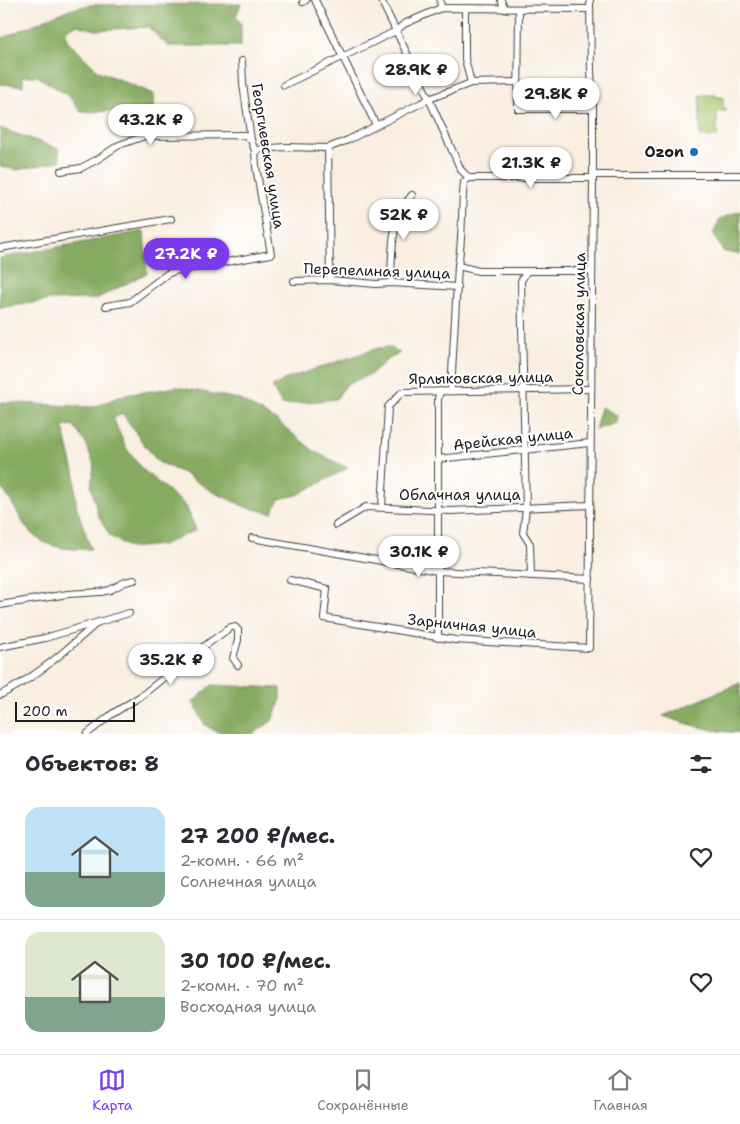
<!DOCTYPE html>
<html lang="ru">
<meta charset="utf-8">
<style>
body{margin:0;font-family:"Shantell Sans",sans-serif;background:#f7f7f7;color:#2b2b33;height:100vh;display:flex;flex-direction:column;font-size:19px;white-space:nowrap}
*{box-sizing:border-box;margin:0}
p{font-size:16px;color:#7c7c81}
.icon{flex:none;width:28px;height:28px;fill:none;stroke:currentColor;stroke-width:2;stroke-linecap:round;stroke-linejoin:round}
.map{position:relative;height:734px;overflow:hidden}
.panel{display:flex;flex-direction:column;background:#fff;flex:1}
.panel>*{flex:none}
.scale{position:absolute;left:15px;bottom:12px;width:120px;box-sizing:border-box;padding-left:5px;border:2px solid #1c1c1c;border-top:0;font-size:14px;line-height:18px;white-space:nowrap;color:#1c1c1c;-webkit-text-stroke:4px #fff;paint-order:stroke}
.price{position:absolute;translate:-50% -42px;padding:0 11px;border-radius:18px;background:#fff;color:#222;font-size:16px;line-height:32px;filter:drop-shadow(0 1px 2px #0008)}
.price::after{content:'';position:absolute;left:50%;top:30px;width:15px;height:11px;margin-left:-8px;background:inherit;clip-path:polygon(0 0,100% 0,50% 100%)}
.price.selected{background:#7c3aed;color:#fff}
ul{padding:0;list-style:none}
li{display:flex;align-items:center;gap:15px;height:125px;padding:0 25px}
li+li{border-top:1px solid #e1e1e2}
li span{display:grid;place-items:center;flex:none;width:140px;height:100px;border-radius:15px;color:#555}
li>.icon{margin-inline-start:auto}
span .icon{width:60px;height:60px;fill:#fffc;stroke-width:1}
li b{font-size:21px}
h2{display:flex;justify-content:space-between;align-items:center;height:60px;padding:0 25px;font-size:21px}
.menu{display:flex;justify-content:space-around;align-items:center;height:70px;border-top:1px solid #e1e1e2;background:#fff;font-size:14px;color:#7c7c81}
.menu a{display:grid;justify-items:center;gap:2px}
.menu .selected{color:#7c3aed}
.map>svg:first-child{display:block}
.green{fill:#a8c66d;stroke:#627144}
.forest{fill:#86ab60;stroke:#51643e}
.lines{fill:none;stroke-linecap:round;stroke-linejoin:round}
.minor-casing{stroke:#3d3c39;stroke-width:8}
.minor{stroke:#fff;stroke-width:6}
.poi-dot{fill:#1f6fb2;stroke:#fff;stroke-width:2}
.labels{text-anchor:middle;dominant-baseline:central;stroke-width:4;stroke-linejoin:round;paint-order:stroke}
.poi-label{font-size:15px;font-weight:bold;fill:#1c1c1c;stroke:#fff;text-anchor:end}
.street-label{font-size:15px;fill:#1c1c1c;stroke:#fff}
</style>
<div class="map">
<svg width="740" height="734" viewBox="0 0 740 734">
<rect width="100%" height="100%" fill="#fff"/>
<filter id="ink" filterUnits="userSpaceOnUse"><feTurbulence type="fractalNoise" baseFrequency=".02" numOctaves="2"/><feDisplacementMap in="SourceGraphic" scale="10" xChannelSelector="R" yChannelSelector="G"/><feConvolveMatrix kernelMatrix="1 2 1 2 8 2 1 2 1" color-interpolation-filters="sRGB"/></filter>
<filter id="wash" filterUnits="userSpaceOnUse"><feTurbulence type="fractalNoise" baseFrequency=".0096" numOctaves="4" result="noise"/><feDisplacementMap in="SourceGraphic" scale="20" xChannelSelector="R" yChannelSelector="G"/><feGaussianBlur stdDeviation="1.12" result="paint"/><feColorMatrix in="noise" values="0 0 0 0 0 0 0 0 0 0 0 0 0 0 0 0 0 1.4 0 .05"/><feComposite in="paint" operator="in"/></filter>
<g filter="url(#wash)">
<rect width="100%" height="100%" fill="#f9eee0"/>
<polygon class="green" points="700,95 716,95 716,97 723,97 723,108 726,108 726,111 717,111 717,137 700,137"/>
<g class="forest">
<polygon points="241,4 236,16 241,24 241,46 168,46 148,27 96,30 77,25 66,29 67,40 98,71 154,94 154,110 81,112 70,97 37,76 23,76 23,86 0,84 0,39 65,11 89,5"/>
<polygon points="0,128 59,149 60,161 17,170 0,166"/>
<polygon points="740,211 740,254 724,252 713,234 720,219"/>
<polygon points="144,231 147,273 96,299 51,300 0,308 0,258"/>
<polygon points="389,347 400,353 387,360 371,374 346,385 336,399 282,405 272,387 286,379 378,348"/>
<path d="M177,387L238,399L276,420L315,452L348,468L297,495L279,499L272,513L248,508L213,492L183,473L158,462L143,443L123,414L113,418L126,448L141,468L186,506L196,530L162,545L130,548L110,536L98,515L91,487L94,465L86,444L73,425L63,427L75,476L76,505L91,549C67,550 41,548 26,527C17,514 11,498 0,487V402L93,407L124,395Z"/>
<polygon points="601,407 617,415 616,423 595,430"/>
<path d="M740,683V732C719,734 684,723 663,716Z"/>
<polygon points="212,685 281,688 281,699 272,721 253,734 221,734 205,725 193,702"/>
</g>
</g>
<g filter="url(#ink)">
<g class="lines">
<defs>
<g id="minor">
<polyline points="315,0 376,125"/>
<polyline points="381,0 429,99 461,170 469,178"/>
<polyline points="440,0 441,8"/>
<polyline points="501,0 505,9"/>
<polyline points="303,2 306,0"/>
<polyline points="465,9 465,59 471,83"/>
<polyline points="519,9 518,109 593,109"/>
<polyline points="284,85 396,31 404,24 441,8 590,9"/>
<polyline points="328,148 330,280"/>
<polyline points="255,151 261,149 285,147 328,148 348,140 429,99 471,83 518,82"/>
<polyline points="61,171 81,168 98,159 119,145 145,136 245,135 251,140"/>
<polyline points="593,175 740,175"/>
<polyline points="469,178 593,178"/>
<polyline points="0,248 171,219"/>
<polyline points="458,266 479,271 592,271"/>
<polyline points="527,271 521,281 526,508 523,533 530,544 531,576"/>
<polyline points="294,281 330,280 376,284 391,283 458,287"/>
<path d="M391,283C392,253 390,219 412,195"/>
<polyline points="106,306 130,302 167,274 175,271 271,254 256,167 255,151 251,140 243,84 242,61"/>
<path d="M451,390L458,266C463,238 461,210 464,182L469,178"/>
<polyline points="438,459 590,443"/>
<polyline points="382,507 388,407 402,392 591,389"/>
<polyline points="336,525 366,507 451,511 590,505"/>
<polyline points="252,538 438,571 590,579"/>
<polyline points="290,580 327,589 324,618 455,640 589,648 593,178 593,109 591,70 590,0"/>
<polyline points="0,605 68,594 101,592 110,590 125,582 134,580"/>
<polyline points="438,638 438,399 440,391"/>
<polyline points="0,647 45,638 129,613"/>
<path d="M0,695C37,677 66,650 97,623"/>
<polyline points="87,734 112,714 141,696 192,655 231,627 235,627 238,630 238,640 233,658 238,665"/>
</g>
</defs>
<use href="#minor" class="minor-casing"/>
<use href="#minor" class="minor"/>
</g>
</g>
<circle class="poi-dot" cx="694" cy="152" r="5"/>
<g class="labels">
<g class="poi-label">
<text x="684" y="152">Ozon</text>
</g>
<g class="street-label">
<text transform="translate(268 156) rotate(81)">Георгиевская улица</text>
<text transform="translate(377 271) rotate(2)">Перепелиная улица</text>
<text transform="translate(579 324) rotate(-89)">Соколовская улица</text>
<text transform="translate(481 378) rotate(-1)">Ярлыковская улица</text>
<text transform="translate(513 439) rotate(-6)">Арейская улица</text>
<text x="460" y="495">Облачная улица</text>
<text transform="translate(472 626) rotate(6)">Зарничная улица</text>
</g>
</g>
</svg>
<div class="scale">200 m</div>
<b class="price" style="left:416px;top:96px">28.9K ₽</b>
<b class="price" style="left:556px;top:120px">29.8K ₽</b>
<b class="price" style="left:151px;top:146px">43.2K ₽</b>
<b class="price" style="left:531px;top:189px">21.3K ₽</b>
<b class="price" style="left:404px;top:241px">52K ₽</b>
<b class="price selected" style="left:186px;top:280px">27.2K ₽</b>
<b class="price" style="left:419px;top:578px">30.1K ₽</b>
<b class="price" style="left:171px;top:686px">35.2K ₽</b>
</div>
<section class="panel">
<h2>Объектов: 8<svg class="icon" aria-label="filters" viewBox="0 0 24 24"><path d="M4 7h16M4 17h16"/><circle cx="9" cy="7" r="2"/><circle cx="15" cy="17" r="2"/></svg></h2>
<ul>
<li><span style="background:linear-gradient(#bfe0f5 65%,#7fa58c 0)"><svg class="icon" aria-label="home" viewBox="0 0 24 24"><path d="M3 11l9-7 9 7M6 9v11h12V9"/></svg></span><div><b>27 200 ₽/мес.</b><p>2-комн. · 66 m²</p><p>Солнечная улица</p></div><svg class="icon" aria-label="heart" viewBox="0 0 24 24"><path d="M12 20l-8-8c-3-5 5-10 8-4 3-6 11-1 8 4z"/></svg></li>
<li><span style="background:linear-gradient(#dfe7d0 65%,#7fa58c 0)"><svg class="icon" aria-label="home" viewBox="0 0 24 24"><path d="M3 11l9-7 9 7M6 9v11h12V9"/></svg></span><div><b>30 100 ₽/мес.</b><p>2-комн. · 70 m²</p><p>Восходная улица</p></div><svg class="icon" aria-label="heart" viewBox="0 0 24 24"><path d="M12 20l-8-8c-3-5 5-10 8-4 3-6 11-1 8 4z"/></svg></li>
</ul>
</section>
<nav class="menu">
<a class="selected"><svg class="icon" aria-label="map" viewBox="0 0 24 24"><path d="M3 6l6-2 6 2 6-2v14l-6 2-6-2-6 2zM9 4v14M15 6v14"/></svg>Карта</a>
<a><svg class="icon" aria-label="saved" viewBox="0 0 24 24"><path d="M7 4h10v16l-5-4-5 4z"/></svg>Сохранённые</a>
<a><svg class="icon" aria-label="home" viewBox="0 0 24 24"><path d="M3 11l9-7 9 7M6 9v11h12V9"/></svg>Главная</a>
</nav>
